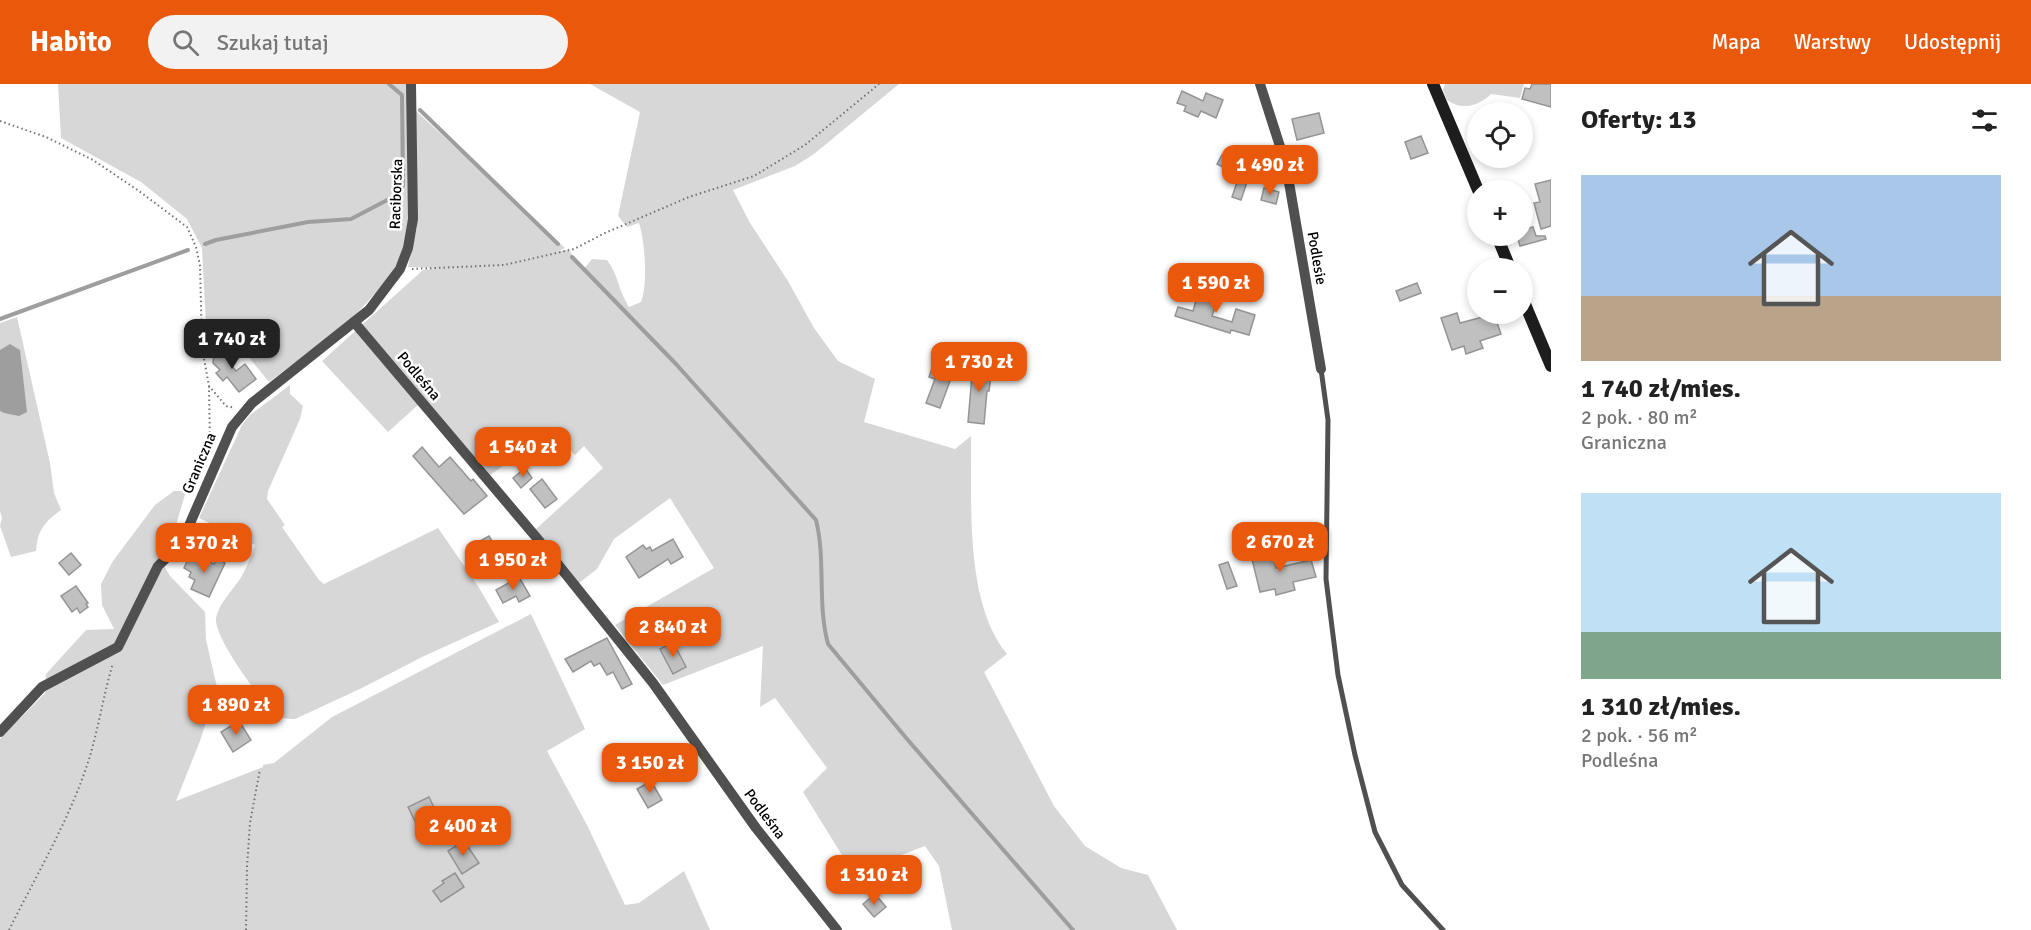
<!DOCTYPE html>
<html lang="pl">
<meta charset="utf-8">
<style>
body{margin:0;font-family:Signika,sans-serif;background:#f2f2f2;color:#222;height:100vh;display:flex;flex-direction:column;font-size:22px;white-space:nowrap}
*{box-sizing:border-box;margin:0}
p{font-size:20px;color:#767676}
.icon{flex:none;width:33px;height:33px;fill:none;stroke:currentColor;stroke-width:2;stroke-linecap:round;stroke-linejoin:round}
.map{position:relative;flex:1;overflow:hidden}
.drawer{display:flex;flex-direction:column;background:#fff;width:480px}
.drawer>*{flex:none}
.fabs{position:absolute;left:1467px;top:18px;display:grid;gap:12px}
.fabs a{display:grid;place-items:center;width:66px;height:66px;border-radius:50%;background:#fff;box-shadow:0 3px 9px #0003;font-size:30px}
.price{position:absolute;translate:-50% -51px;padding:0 14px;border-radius:12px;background:#ea580c;color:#fff;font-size:20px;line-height:39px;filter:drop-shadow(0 2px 3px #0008)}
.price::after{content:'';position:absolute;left:50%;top:36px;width:18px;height:14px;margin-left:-9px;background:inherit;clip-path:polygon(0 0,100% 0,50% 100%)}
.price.selected{background:#222;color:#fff}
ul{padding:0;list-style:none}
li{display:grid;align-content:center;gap:12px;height:318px;padding:0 30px}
li span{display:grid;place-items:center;height:186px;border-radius:0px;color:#555}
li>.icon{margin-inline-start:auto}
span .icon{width:108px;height:108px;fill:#fffc;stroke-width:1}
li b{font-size:26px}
h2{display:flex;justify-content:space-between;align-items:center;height:72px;padding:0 30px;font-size:26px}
header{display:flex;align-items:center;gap:36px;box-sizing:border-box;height:84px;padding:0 30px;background:#ea580c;color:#fff}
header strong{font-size:28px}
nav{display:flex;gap:33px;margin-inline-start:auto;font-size:21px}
.search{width:420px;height:54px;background:#f2f2f2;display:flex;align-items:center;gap:15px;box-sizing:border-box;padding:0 21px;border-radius:33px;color:#767676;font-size:22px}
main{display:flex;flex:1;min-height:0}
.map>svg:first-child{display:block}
.green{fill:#d7d7d7}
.water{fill:#9e9e9e}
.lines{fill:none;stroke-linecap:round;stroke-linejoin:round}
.stream{stroke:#9e9e9e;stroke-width:4}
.building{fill:#c0c0c0;stroke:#949494;stroke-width:1.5}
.path{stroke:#727272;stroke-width:2;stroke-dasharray:1.5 3;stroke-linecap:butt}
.service{stroke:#505050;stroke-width:5}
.minor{stroke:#505050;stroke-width:10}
.secondary{stroke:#1d1d1d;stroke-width:12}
.labels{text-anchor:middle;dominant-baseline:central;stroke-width:5;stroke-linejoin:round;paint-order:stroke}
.street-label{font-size:15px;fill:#000;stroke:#fff}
</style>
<header>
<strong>Habito</strong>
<div class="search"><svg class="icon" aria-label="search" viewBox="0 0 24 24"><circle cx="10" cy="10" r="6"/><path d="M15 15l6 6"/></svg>Szukaj tutaj</div>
<nav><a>Mapa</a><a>Warstwy</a><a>Udostępnij</a></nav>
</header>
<main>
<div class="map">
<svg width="1551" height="846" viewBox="0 0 1551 846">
<rect width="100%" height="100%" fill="#fff"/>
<g class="green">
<polygon points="58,0 410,0 408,164 381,203 348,239 269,298 224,243 207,261 202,164 187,135 141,98 61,54"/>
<path d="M590,0H899L814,70L795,82L733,106L750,139L788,197L814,244L838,277L875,295L864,338L955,365L971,352C972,417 964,518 1007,570L984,588L1054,722L1085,762L1121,784L1148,791L1177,846H952L939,782L925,762L888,776L852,796L853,789L803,708L827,684L775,614L760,623L763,562L663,601L615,541L714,484L670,414L614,455L597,485L579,499L536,445L603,384L584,362L575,371L560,357L536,380L524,367L486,394L418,321L388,348L322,277L423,186L436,184L408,183L417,143L416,27L565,164L558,167L569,166L583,186L592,175L607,176C618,190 619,208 629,223L641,218C648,200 645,158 639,139L627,143L618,132L640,28Z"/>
<path d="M1445,0H1524L1520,14L1491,10C1479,22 1462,27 1447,16L1443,6Z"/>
<path d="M17,233L50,379L54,409L61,426C44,439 38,445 36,467L11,473L0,442L2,434L0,427V239Z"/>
<path d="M290,301V310L303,322L300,335L268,407L267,415L285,441L282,443L319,496L324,500L438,444L478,502L499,538L422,573L362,604L295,635C288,635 283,635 278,631C262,620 213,552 216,534C219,519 232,507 240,495C247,484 251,472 255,461L199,434L242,341L250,331Z"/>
<polygon points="174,407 186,407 164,482 170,492 205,528 206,556 217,603 200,657 176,717 263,683 263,681 274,679 332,633 531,530 585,645 547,667 587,741 625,821 639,819 684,787 710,846 0,846 0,655 45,609 46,590 86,546 114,545 102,521 101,500 113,477 155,421"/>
</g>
<polygon class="water" points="10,260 20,266 27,328 19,332 4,329 0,327 0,266"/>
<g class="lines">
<g class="stream">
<polyline points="420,26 558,160"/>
<polyline points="205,160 216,156 308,138 351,135 393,113 403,102 402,11 389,0"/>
<path d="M572,173L676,280L816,436C826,476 817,519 828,560L907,655L1073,846"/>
<polyline points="0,235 188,166"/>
</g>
</g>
<g class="building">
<polygon points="1532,0 1551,0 1551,23 1522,15 1525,4 1530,5"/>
<polygon points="1182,7 1203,17 1206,9 1223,16 1216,34 1201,27 1198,33 1184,27 1186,22 1177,19"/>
<polygon points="1319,29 1324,49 1297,56 1292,35"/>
<polygon points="1421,52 1428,69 1411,75 1405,58"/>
<polygon points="1244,70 1265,76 1259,97 1248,95 1241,116 1232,113 1239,92 1217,80 1222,71 1241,81"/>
<polygon points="1551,96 1551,142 1541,145 1534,119 1540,118 1535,100"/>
<polygon points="1264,104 1279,108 1276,120 1261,116"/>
<polygon points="1533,143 1536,152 1545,152 1546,155 1520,162 1517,152 1522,152 1522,146"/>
<polygon points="1417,199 1421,209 1400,217 1396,207"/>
<polygon points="1200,202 1220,208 1212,232 1232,238 1236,225 1255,231 1249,251 1231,246 1230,249 1175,232 1178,223 1193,227"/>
<polygon points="1457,229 1460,239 1494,230 1501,250 1480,257 1483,264 1466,270 1464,262 1452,266 1441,234"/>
<polygon points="220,259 227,268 223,271 236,287 245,280 256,295 239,308 227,293 223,297 216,289 220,286 213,279 215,261"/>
<polygon points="973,280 992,283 989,307 987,307 984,340 968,338"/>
<polygon points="933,281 953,289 940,324 926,319 935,295 929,293"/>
<polygon points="422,363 439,383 450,373 471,397 473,395 487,412 464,430 413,372"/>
<polygon points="525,384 532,394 521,404 513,394"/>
<polygon points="542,395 557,415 545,424 530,405"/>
<polygon points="489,452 502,474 484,484 471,462"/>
<polygon points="673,455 683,473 671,480 668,475 639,494 626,473 643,461 646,465 650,463 652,467"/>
<polygon points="1271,466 1276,484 1311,476 1316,493 1293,498 1295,506 1276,511 1275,505 1260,508 1251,471"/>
<polygon points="71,469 81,481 69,491 59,479"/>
<polygon points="191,469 214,480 217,475 225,479 209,513 191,505 195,496 189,493 191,488 184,484"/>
<polygon points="1228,478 1237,502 1227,505 1219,481"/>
<polygon points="519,493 530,512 519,518 516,512 503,519 496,506"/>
<polygon points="76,502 88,519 86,520 88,523 80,529 77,524 72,528 61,512"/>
<polygon points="607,554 632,600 622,605 613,588 607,591 600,579 594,582 591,577 573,588 565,575"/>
<polygon points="673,558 686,583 673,590 660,565"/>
<polygon points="239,637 251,656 233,668 221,648"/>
<polygon points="675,662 686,688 671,694 659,668"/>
<polygon points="651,697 662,716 648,724 637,705"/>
<polygon points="429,713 438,732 435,733 438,740 430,744 426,737 417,741 408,723"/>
<polygon points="464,757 479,779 462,790 448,767"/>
<polygon points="455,789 464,803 441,818 433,807 444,799 442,797"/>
<polygon points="875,810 886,823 874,833 863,820"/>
</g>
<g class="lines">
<g class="path">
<polyline points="0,37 46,53 93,76 139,107 187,143 196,163 200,181 202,264 209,302 226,322 235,324"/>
<polyline points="412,185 504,181 574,165 605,149 689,113 754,92 805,61 879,0"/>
<polyline points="209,302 210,365"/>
<path d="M9,846C37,790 72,731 90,672C99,641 104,609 113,579"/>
<polyline points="246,846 247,783 250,739 260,685"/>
</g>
<polyline class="service" points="1321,285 1328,336 1326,495 1338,591 1355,671 1375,748 1402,801 1443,846"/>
<g class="minor">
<polyline points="1260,0 1286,81 1321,285"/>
<polyline points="354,238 536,453 653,599 756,744 837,846"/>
<polyline points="0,648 42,603 118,563 158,482 181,460 232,343 252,319 369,226 400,185 408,164 413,135 411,0"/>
</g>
<g class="secondary">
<polyline points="1433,0 1478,106"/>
<polyline points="1497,152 1510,184"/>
<polyline points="1522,213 1551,282"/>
</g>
</g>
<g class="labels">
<g class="street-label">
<text transform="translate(396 110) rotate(-88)">Raciborska</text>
<text transform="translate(1317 174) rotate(80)">Podlesie</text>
<text transform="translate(419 292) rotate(50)">Podleśna</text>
<text transform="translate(199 379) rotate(-67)">Graniczna</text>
<text transform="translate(765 730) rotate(53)">Podleśna</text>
</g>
</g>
</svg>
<div class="fabs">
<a><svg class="icon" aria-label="locate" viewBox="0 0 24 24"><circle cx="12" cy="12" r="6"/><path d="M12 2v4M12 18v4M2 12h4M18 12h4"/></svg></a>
<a>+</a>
<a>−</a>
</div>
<b class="price" style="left:1270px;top:112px">1 490 zł</b>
<b class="price" style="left:1216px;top:230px">1 590 zł</b>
<b class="price selected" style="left:232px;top:286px">1 740 zł</b>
<b class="price" style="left:979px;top:309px">1 730 zł</b>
<b class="price" style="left:523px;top:394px">1 540 zł</b>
<b class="price" style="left:1280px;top:489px">2 670 zł</b>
<b class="price" style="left:204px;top:490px">1 370 zł</b>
<b class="price" style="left:513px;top:507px">1 950 zł</b>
<b class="price" style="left:673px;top:574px">2 840 zł</b>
<b class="price" style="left:236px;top:652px">1 890 zł</b>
<b class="price" style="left:650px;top:710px">3 150 zł</b>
<b class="price" style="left:463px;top:773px">2 400 zł</b>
<b class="price" style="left:874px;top:822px">1 310 zł</b>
</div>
<section class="drawer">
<h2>Oferty: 13<svg class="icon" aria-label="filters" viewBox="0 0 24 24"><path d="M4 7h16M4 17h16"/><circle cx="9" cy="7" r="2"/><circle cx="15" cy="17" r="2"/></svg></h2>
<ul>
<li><span style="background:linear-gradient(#a9c7e8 65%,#b9a48a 0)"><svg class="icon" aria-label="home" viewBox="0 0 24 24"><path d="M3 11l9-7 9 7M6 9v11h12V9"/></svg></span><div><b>1 740 zł/mies.</b><p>2 pok. · 80 m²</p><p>Graniczna</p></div></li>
<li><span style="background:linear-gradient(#bfe0f5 75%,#7fa58c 0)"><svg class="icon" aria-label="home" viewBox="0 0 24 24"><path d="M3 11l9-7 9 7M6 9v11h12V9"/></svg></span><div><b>1 310 zł/mies.</b><p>2 pok. · 56 m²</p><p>Podleśna</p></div></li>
</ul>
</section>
</main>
